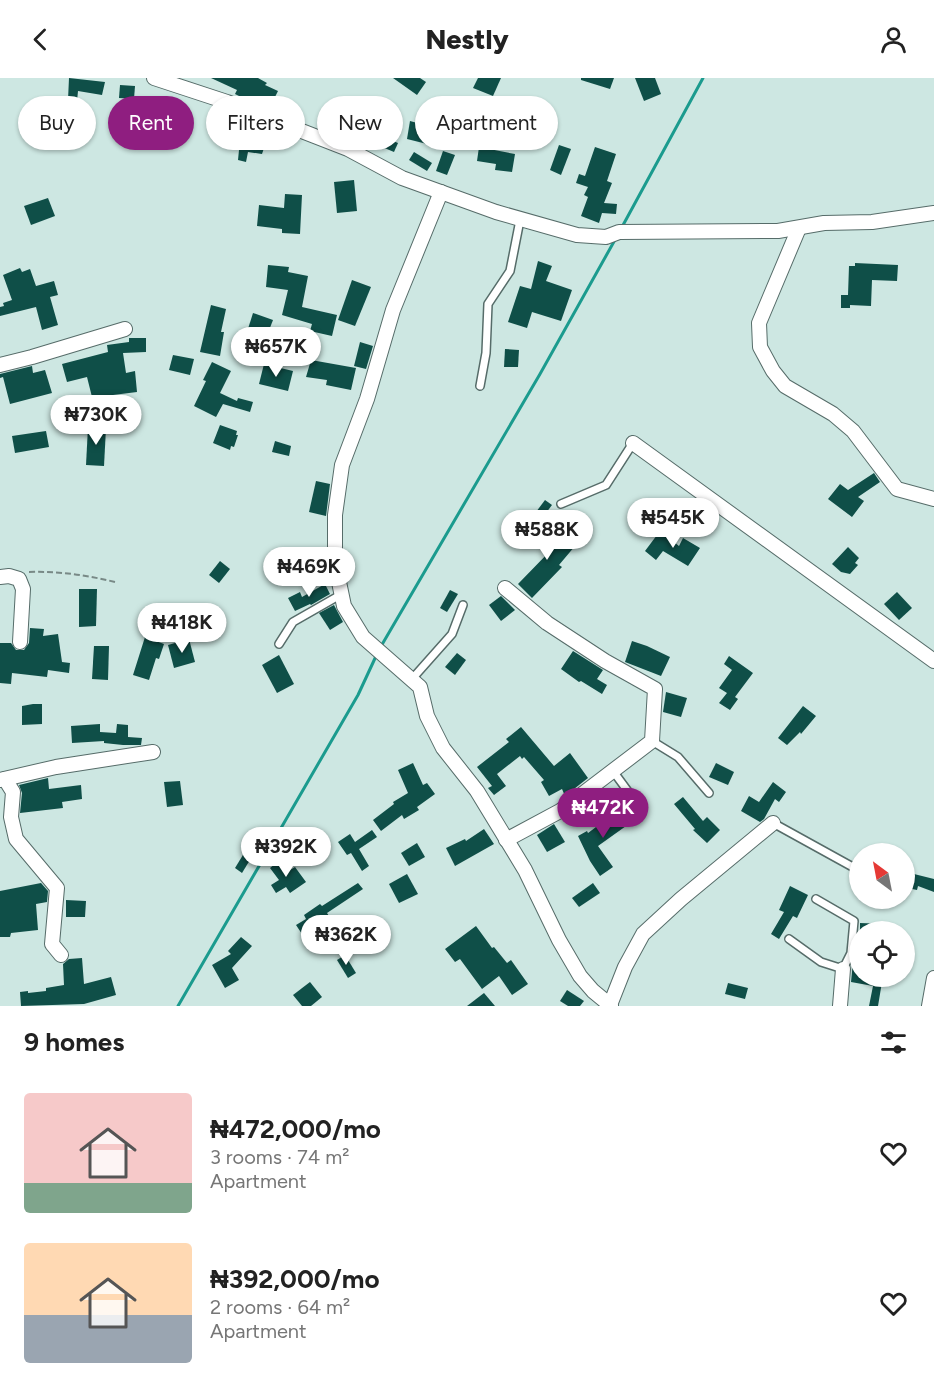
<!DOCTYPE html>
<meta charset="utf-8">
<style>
body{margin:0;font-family:Figtree,sans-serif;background:#f2f2f2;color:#222;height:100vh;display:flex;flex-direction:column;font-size:22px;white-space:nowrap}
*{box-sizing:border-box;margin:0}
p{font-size:20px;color:#767676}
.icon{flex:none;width:33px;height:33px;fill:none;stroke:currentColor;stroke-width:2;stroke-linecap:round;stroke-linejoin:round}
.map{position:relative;height:928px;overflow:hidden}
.details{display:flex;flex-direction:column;background:#fff;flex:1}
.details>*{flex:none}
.guide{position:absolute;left:18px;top:18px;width:600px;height:54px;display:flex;gap:12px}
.needle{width:39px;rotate:328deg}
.controls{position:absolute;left:849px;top:765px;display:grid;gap:12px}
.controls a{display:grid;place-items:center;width:66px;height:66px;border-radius:50%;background:#fff;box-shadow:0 2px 4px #0004;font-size:30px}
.price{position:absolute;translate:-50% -51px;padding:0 14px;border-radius:21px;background:#fff;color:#222;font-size:20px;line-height:39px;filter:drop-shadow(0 2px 3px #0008)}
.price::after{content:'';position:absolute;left:50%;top:36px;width:18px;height:14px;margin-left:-9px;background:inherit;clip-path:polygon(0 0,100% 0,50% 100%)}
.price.current{background:#8f1e80;color:#fff}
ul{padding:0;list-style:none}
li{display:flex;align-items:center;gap:18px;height:150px;padding:0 24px}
li span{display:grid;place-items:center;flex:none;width:168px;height:120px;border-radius:6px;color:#555}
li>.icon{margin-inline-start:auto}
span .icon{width:72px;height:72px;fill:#fffc;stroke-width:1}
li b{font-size:26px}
h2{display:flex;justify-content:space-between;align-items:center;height:72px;padding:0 24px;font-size:26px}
.pill{padding:0 21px;border-radius:27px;background:#fff;box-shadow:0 2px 4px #0004;font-size:21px;line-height:54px}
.pill.current{background:#8f1e80;color:#fff}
header{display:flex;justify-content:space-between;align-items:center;height:78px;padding:0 24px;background:#fff;font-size:27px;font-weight:800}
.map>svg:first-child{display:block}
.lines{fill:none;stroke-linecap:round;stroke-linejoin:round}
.stream{stroke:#1b9b8e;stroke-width:3}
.building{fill:#0f4f48}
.lane-casing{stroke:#566c69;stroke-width:10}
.street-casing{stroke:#566c69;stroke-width:16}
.path{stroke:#788986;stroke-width:2;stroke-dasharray:6 3;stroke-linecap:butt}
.lane{stroke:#fff;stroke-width:7}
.street{stroke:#fff;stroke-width:14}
</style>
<header><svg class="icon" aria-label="back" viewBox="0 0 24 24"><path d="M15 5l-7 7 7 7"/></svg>Nestly<svg class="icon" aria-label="person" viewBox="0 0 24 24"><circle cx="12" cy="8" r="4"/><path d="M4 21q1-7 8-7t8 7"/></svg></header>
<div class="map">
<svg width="934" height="928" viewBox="0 0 934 928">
<rect width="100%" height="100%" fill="#cde7e2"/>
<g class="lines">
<g class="stream">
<polyline points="622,149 703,0"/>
<polyline points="380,570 540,296 616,160"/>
<polyline points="178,928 358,617 377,576"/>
</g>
</g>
<g class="building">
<polygon points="69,0 105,4 102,17 78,13 76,34 56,32 57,20 68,22"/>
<polygon points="211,0 258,0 267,5 265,7 278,13 270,29 257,23 256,26 243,20 235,16 237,12"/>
<polygon points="393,0 420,0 426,4 417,17"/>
<polygon points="478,0 501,0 493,18 473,10"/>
<polygon points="581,0 614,0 610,11 581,2"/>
<polygon points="635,0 655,0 661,16 644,23"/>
<polygon points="120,7 135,8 134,21 119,20"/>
<polygon points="410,43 439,51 435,68 407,61"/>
<polygon points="379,57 398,65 394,74 375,66"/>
<polygon points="234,62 264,70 262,76 248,74 246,84 238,82 239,72 233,71"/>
<polygon points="559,67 571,71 561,97 550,92"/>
<polygon points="479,69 515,76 512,94 495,92 496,86 477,83"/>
<polygon points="595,69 616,76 607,103 612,105 604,125 617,126 616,136 602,135 599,145 581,138 588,119 584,117 588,109 576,105 579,96 585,98"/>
<polygon points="443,73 455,77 447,97 436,93"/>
<polygon points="414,74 432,85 427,93 409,82"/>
<polygon points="354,102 357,133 337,135 334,104"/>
<polygon points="285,116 302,117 300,156 282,155 282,151 257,148 259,127 284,130"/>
<polygon points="48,120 55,138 31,147 24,128"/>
<polygon points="538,183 552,188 546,203 572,212 561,243 532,234 527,250 508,244 520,208 531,211"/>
<polygon points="855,185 898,187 897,203 872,202 871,228 850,227 850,230 841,230 841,217 848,217 849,188 855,188"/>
<polygon points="268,187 289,189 288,194 308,198 302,229 337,237 332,258 310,253 312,246 282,237 288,212 266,209"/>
<polygon points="20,190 22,194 30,191 36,208 54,203 58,217 50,219 58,247 42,252 36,229 0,238 0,229 4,228 3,225 12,222 3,197"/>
<polygon points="352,202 371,209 355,248 338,242"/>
<polygon points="211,227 226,231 221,254 224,254 220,278 200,274"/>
<polygon points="253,235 273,242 266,260 247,254"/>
<polygon points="129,260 146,260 146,274 123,275 126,295 135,293 137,314 113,317 114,322 94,327 87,299 67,304 62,286 108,274 107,267 129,264"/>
<polygon points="360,264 373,268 366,291 354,288"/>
<polygon points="505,271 519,272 518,289 504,289"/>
<polygon points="173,277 194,281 190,297 169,292"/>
<polygon points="311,282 356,290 351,312 326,307 327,302 306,299"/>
<polygon points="212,284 231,293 220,315 237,323 238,320 253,324 250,334 223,326 216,339 194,328 206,303 203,302"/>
<polygon points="264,286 293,293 288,313 259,306"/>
<polygon points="32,288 33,295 45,292 52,315 10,326 3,299 0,300 0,296"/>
<polygon points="220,347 237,353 236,357 238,357 234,369 231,368 230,372 213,365"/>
<polygon points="88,349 106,350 104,388 86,387"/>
<polygon points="46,353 49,369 15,375 12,358"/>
<polygon points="275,363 291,368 289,378 272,374"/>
<polygon points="874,395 880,404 858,419 864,423 852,439 828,421 840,406 848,412"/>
<polygon points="316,403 330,406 326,438 309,434"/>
<polygon points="545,422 552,427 537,447 530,442"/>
<polygon points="548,445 575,468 559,487 562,489 532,520 518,506 552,471 537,458"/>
<polygon points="660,453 679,468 683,460 700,470 688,488 663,473 656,482 645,473"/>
<polygon points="848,469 859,480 855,485 858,487 850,496 841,494 832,486"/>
<polygon points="307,479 322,482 319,499 303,496"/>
<polygon points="220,483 230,491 219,505 209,497"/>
<polygon points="325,506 330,516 311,527 310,526 295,533 288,520 300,514 302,519"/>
<polygon points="79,511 97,511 96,548 79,549"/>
<polygon points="450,512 458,516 447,534 440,530"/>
<polygon points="897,514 912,530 899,542 884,526"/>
<polygon points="501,518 515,532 501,543 489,527"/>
<polygon points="334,527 343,544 330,552 319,535"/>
<polygon points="30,550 44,551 43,558 58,556 62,584 70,585 69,595 48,592 47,599 12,595 11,606 0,605 0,565 11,565 16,572 24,572 29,565"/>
<polygon points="145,559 164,566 159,581 156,580 149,602 133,597"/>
<polygon points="189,561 195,584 174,590 168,567"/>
<polygon points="632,563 647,568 670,579 661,598 625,584"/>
<polygon points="94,568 109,568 108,602 92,601"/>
<polygon points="573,573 603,592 597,601 607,607 602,616 581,603 579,604 561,591"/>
<polygon points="457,575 466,582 455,597 445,589"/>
<polygon points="279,577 294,606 277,615 262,587"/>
<polygon points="729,578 753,595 735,619 738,621 730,632 719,625 727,615 719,610 732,592 724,586"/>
<polygon points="666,614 687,620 681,639 663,634"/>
<polygon points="33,626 42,626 42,646 22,647 22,628"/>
<polygon points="803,628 816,638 801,656 800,654 787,667 778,660"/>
<polygon points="100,646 100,654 116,655 117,646 128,647 128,659 142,660 141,667 123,667 104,665 104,663 72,665 71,648"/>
<polygon points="521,649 554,688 570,675 588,700 565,718 562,711 549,718 541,704 544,702 524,679 522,681 520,678 497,696 506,708 494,717 488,710 492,708 477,689 509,664 506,661"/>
<polygon points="413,685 423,707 427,705 435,716 417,729 419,732 404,741 402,737 381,753 373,742 394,726 393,724 408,715 398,692"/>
<polygon points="716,685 734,694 728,707 709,699"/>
<polygon points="48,700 49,711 81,707 82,721 62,724 63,730 20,735 22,715 19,707"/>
<polygon points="180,703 183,727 167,729 164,704"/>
<polygon points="773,704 786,714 779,724 775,721 764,741 760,744 741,733 749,718 759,724"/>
<polygon points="683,719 703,743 707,739 720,752 707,765 693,752 695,751 674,726"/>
<polygon points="623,729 633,743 598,768 613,789 600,798 590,783 578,758 587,753 588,755"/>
<polygon points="554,746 565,764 547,774 537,757"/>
<polygon points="484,751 494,766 455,788 446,770 465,761 466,763"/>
<polygon points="372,752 377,759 359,771 369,788 362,793 351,775 347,777 338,764 350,756 355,764"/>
<polygon points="417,765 425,779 409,788 401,775"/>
<polygon points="246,772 253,777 242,795 235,790"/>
<polygon points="281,781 290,792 295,789 306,804 290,815 286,809 276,815 271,807 279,802 270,790"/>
<polygon points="910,795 934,801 934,814 918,808 917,812 907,810"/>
<polygon points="407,796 418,816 399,825 389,806"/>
<polygon points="41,805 48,813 47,824 36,826 38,852 11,855 10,859 0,859 0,813"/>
<polygon points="358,805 363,811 327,835 331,841 314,853 318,859 308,865 296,847 306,841 304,837 320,826 322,828"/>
<polygon points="593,805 600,815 579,829 572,820"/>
<polygon points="790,808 808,817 797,840 793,838 779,861 771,856 784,834 779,832"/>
<polygon points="66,822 86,823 85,839 66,839"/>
<polygon points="860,845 886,846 886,854 860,854"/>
<polygon points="476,848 492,870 494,869 507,885 511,882 528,906 512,917 499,898 482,911 460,881 455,884 445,871"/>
<polygon points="241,859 252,868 232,890 239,902 225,910 212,887 231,876 228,873"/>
<polygon points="857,873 860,873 860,898 883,898 878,928 869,928 873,908 851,904 853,884"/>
<polygon points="345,877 356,895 348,900 337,882"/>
<polygon points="82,880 84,906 111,899 116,917 84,926 21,928 20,914 28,913 28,915 46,913 46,910 64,907 63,886 69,881"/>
<polygon points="310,904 322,919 311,928 302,928 293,917"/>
<polygon points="728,905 748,910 745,921 725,916"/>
<polygon points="567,912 584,923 580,928 568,928 560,923"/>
<polygon points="484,915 495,928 467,928"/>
</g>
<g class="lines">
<defs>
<g id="lane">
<polyline points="480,308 486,275 488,226 510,193 520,142"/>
<polyline points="561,426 606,407 633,365"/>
<polyline points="279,566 293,544 342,516"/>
<polyline points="412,601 452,556 463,527"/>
<polyline points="652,663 678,679 709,715"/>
<polyline points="613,693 638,727"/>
<polyline points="773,745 860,793"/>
<polyline points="789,861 821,884 843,891 851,875 854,843 816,821"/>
</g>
<g id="street">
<polyline points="154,0 227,24 348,71 402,100 496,134 577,157 606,159 619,154 778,153 824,145 872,144 934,135"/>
<polyline points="441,114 393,232 367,321 342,387 335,437 335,485 344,528 363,559 420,609 427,638 443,670 477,713 525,792 559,862 580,898 593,913 611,928"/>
<polyline points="799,150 759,245 760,269 773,293 785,308 833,336 853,353 897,411 934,421"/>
<polyline points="0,287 32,279 125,251"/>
<polyline points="633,365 934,583"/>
<polyline points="0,499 9,498 19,501 23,511 20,564"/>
<polyline points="505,510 547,545 605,583 655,611 652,663 560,733 506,762"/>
<polyline points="5,701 13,714 11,739 16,761 57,810 52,866 61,877"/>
<polyline points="0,702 56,689 153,674"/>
<polyline points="610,927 625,889 643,856 681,821 773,745"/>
<polyline points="840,928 843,891"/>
<polyline points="929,928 934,900"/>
</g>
</defs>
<use href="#lane" class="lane-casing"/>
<use href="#street" class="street-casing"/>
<path class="path" d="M29,494C59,493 86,497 115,504"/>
<use href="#lane" class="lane"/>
<use href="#street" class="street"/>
</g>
</svg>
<div class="controls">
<a><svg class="needle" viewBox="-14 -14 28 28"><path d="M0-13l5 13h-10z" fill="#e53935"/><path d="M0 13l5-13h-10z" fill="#767676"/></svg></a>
<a><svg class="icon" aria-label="locate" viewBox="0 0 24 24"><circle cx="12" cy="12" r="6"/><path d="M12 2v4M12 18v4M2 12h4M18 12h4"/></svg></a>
</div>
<b class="price" style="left:276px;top:300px">₦657K</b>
<b class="price" style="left:96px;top:368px">₦730K</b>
<b class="price" style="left:673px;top:471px">₦545K</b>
<b class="price" style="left:547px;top:483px">₦588K</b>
<b class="price" style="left:309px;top:520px">₦469K</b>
<b class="price" style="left:182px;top:576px">₦418K</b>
<b class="price current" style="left:603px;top:761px">₦472K</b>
<b class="price" style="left:286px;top:800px">₦392K</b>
<b class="price" style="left:346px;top:888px">₦362K</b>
<div class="guide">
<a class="pill">Buy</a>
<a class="pill current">Rent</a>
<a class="pill">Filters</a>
<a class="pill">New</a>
<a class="pill">Apartment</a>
</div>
</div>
<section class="details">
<h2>9 homes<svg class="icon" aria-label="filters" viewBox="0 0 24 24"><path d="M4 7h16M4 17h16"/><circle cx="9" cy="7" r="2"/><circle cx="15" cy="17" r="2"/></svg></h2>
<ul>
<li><span style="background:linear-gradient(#f6c9c9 75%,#7fa58c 0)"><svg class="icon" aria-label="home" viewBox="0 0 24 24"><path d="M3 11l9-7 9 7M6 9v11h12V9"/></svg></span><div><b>₦472,000/mo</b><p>3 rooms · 74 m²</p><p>Apartment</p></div><svg class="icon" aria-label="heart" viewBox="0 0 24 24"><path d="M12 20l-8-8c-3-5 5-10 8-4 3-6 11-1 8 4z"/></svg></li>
<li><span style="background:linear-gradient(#ffd9b3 60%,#9aa5b1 0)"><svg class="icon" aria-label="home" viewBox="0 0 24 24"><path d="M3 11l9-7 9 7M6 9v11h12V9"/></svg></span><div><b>₦392,000/mo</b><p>2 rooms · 64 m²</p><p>Apartment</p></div><svg class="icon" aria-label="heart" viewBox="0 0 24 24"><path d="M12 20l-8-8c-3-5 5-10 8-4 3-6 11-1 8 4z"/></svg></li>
</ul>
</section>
